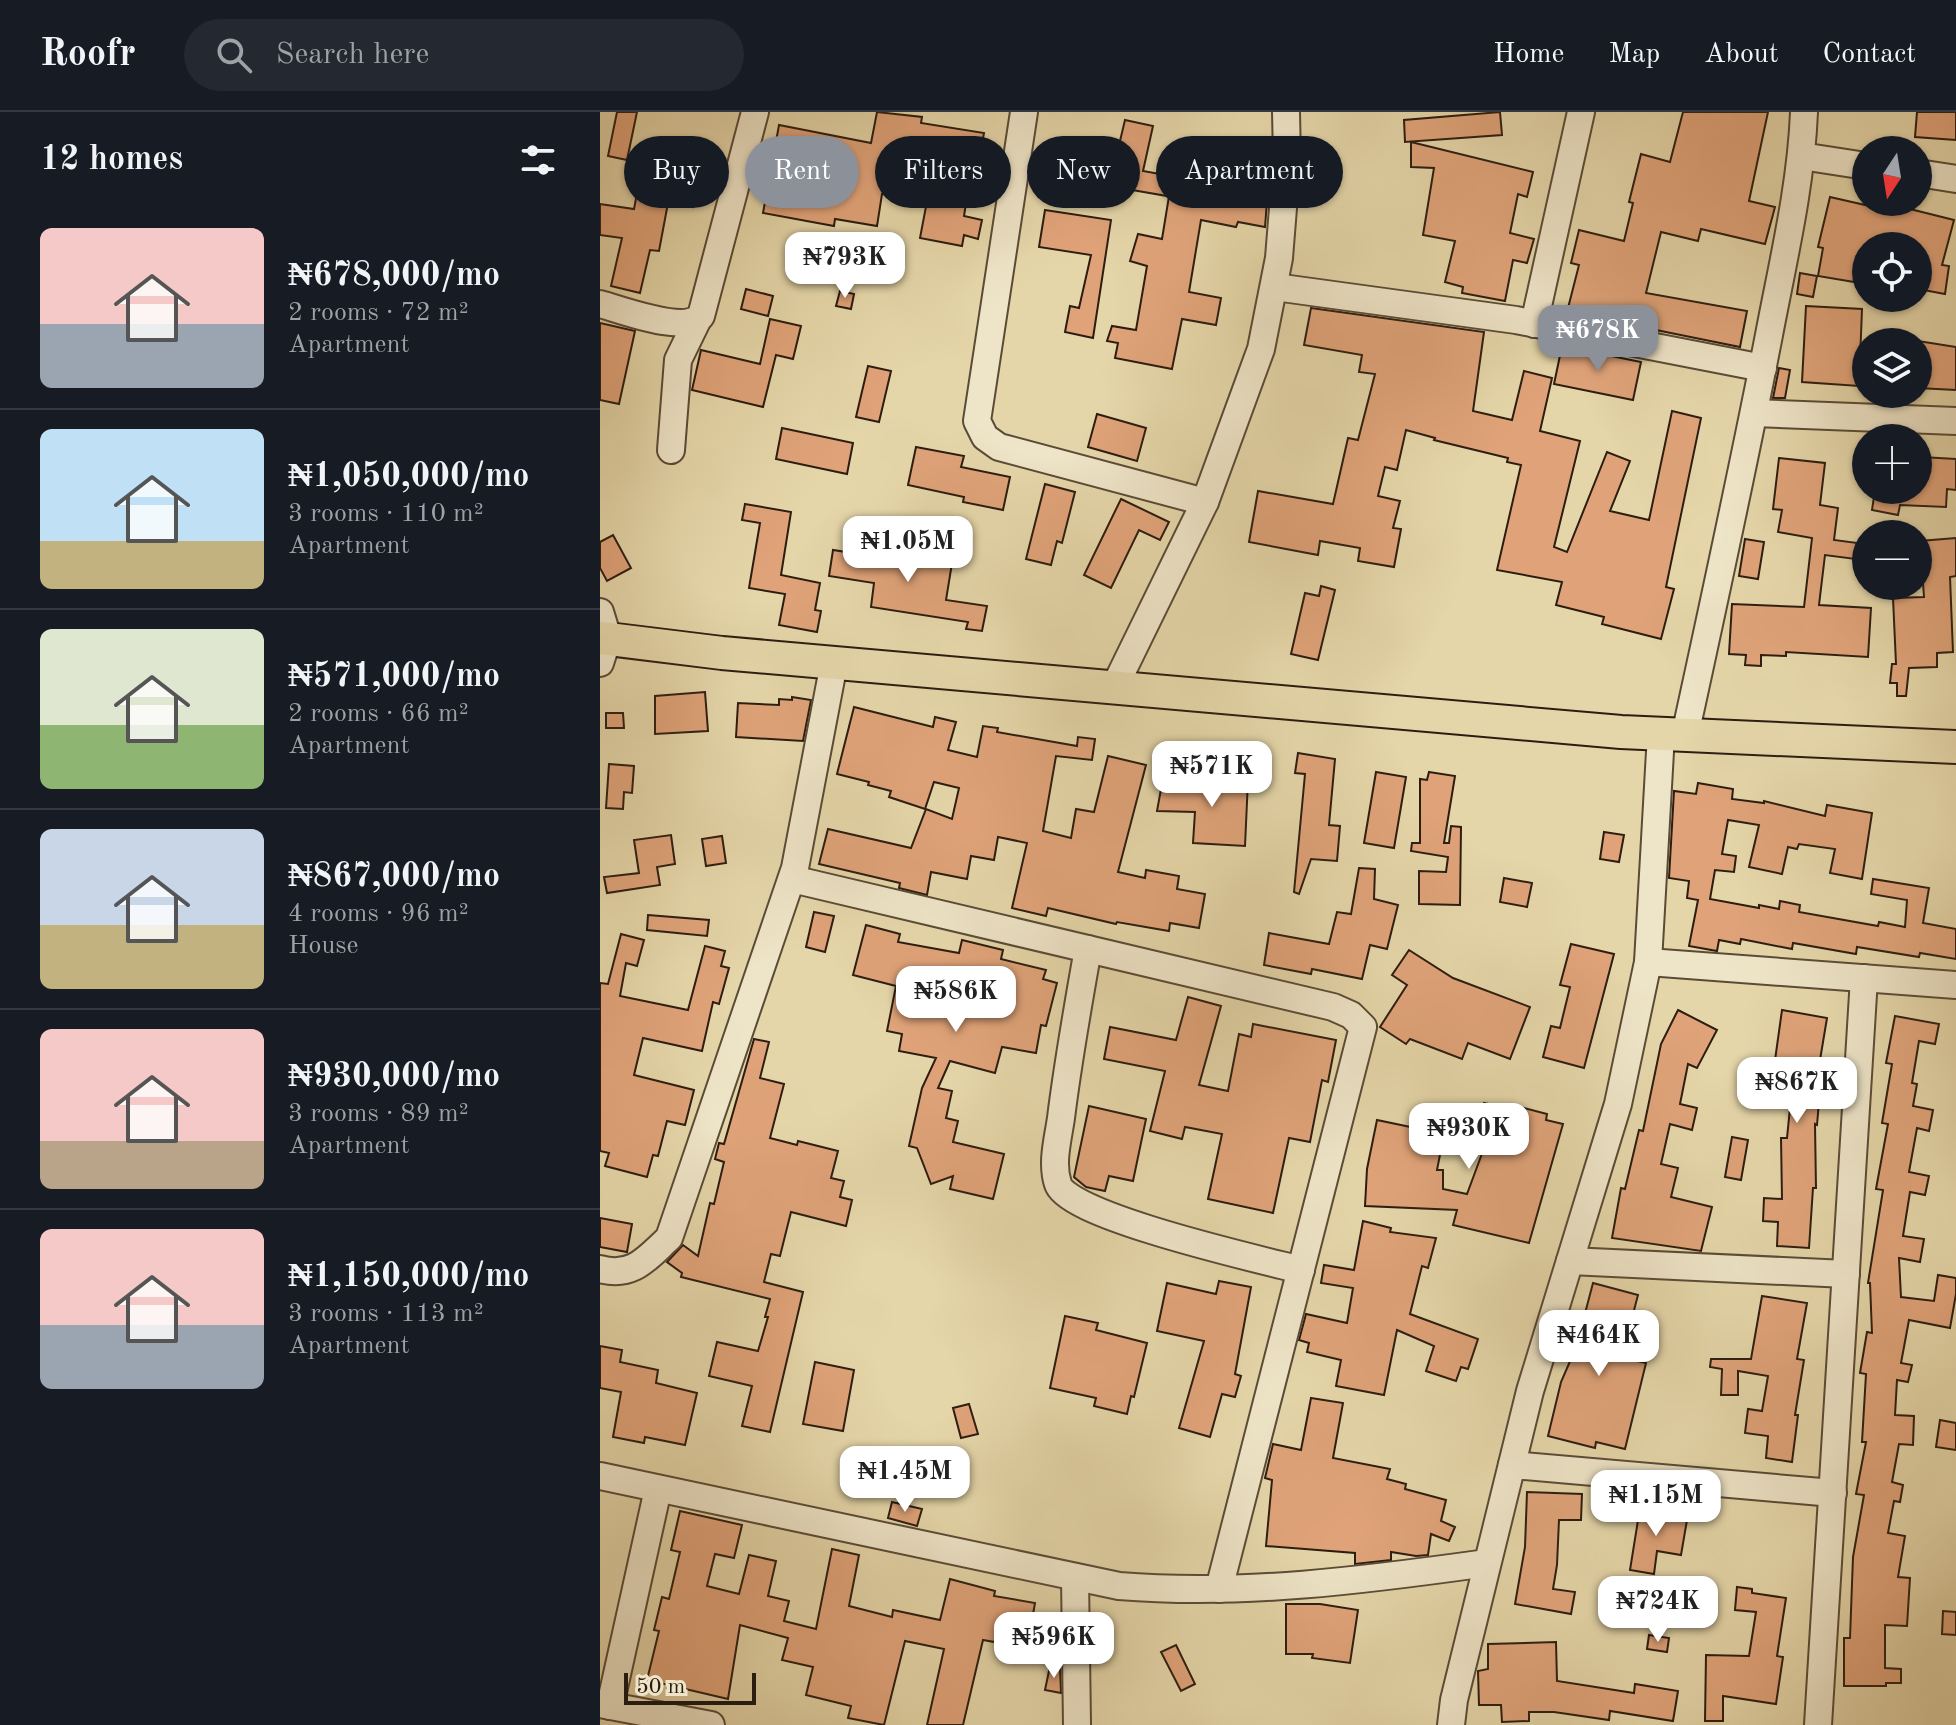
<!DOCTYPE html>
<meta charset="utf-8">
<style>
body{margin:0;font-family:"Old Standard TT",serif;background:#242831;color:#f1f3f6;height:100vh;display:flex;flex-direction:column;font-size:30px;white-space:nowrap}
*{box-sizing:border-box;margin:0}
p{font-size:26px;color:#9ea1a6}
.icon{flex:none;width:44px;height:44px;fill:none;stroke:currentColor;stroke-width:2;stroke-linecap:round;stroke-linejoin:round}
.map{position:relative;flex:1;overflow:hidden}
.sheet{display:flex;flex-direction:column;background:#171b24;width:600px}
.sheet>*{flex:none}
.banner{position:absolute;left:24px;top:24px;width:760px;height:72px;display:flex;gap:16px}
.needle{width:52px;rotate:192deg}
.controls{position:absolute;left:1252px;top:24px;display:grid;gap:16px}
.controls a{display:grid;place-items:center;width:80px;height:80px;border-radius:50%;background:#171b24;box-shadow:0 2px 6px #0004;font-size:40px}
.scale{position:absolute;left:24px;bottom:20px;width:132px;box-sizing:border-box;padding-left:8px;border:4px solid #2c1d11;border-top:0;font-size:22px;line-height:28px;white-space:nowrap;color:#2c1d11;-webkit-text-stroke:6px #eee4c7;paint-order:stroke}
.price{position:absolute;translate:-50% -68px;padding:0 18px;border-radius:16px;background:#fff;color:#222;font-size:26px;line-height:52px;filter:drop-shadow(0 2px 4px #0008)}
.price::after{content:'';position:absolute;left:50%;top:48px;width:24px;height:18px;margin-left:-12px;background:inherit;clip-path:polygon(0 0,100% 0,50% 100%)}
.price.selected{background:#8c9099;color:#fff}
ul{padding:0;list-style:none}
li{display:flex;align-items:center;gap:24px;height:200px;padding:0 40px}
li+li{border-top:2px solid #363941}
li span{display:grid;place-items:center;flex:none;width:224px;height:160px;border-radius:12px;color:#555}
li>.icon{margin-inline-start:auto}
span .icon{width:96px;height:96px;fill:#fffc;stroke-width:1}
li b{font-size:34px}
h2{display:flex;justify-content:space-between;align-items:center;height:96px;padding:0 40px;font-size:34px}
.tag{padding:0 28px;border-radius:36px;background:#171b24;box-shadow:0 2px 6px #0004;font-size:28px;line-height:72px}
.tag.selected{background:#8c9099;color:#fff}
header{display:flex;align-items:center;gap:48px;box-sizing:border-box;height:112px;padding:0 40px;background:#171b24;border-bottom:2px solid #363941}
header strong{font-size:38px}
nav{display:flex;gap:44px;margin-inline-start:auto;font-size:28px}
.search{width:560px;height:72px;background:#242831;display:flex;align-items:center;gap:20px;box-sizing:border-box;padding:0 28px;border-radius:44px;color:#9ea1a6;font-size:30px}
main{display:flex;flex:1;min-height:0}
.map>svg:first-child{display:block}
.building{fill:#e0a379;stroke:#2c1d11;stroke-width:2}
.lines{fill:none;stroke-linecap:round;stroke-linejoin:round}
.minor-casing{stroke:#5a4b37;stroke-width:30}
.major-casing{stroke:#2c1d11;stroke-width:36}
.minor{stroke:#eee4c7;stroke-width:26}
.major{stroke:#e5d6a9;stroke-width:32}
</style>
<header>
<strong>Roofr</strong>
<div class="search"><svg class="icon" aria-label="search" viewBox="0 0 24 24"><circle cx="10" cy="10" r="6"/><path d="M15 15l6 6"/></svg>Search here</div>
<nav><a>Home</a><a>Map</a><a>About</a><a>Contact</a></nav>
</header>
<main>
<section class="sheet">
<h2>12 homes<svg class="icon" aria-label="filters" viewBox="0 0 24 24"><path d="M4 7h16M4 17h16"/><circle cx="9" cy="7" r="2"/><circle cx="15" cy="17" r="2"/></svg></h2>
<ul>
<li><span style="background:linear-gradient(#f6c9c9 60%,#9aa5b1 0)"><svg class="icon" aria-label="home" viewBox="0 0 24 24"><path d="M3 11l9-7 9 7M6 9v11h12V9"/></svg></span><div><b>₦678,000/mo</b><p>2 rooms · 72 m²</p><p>Apartment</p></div></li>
<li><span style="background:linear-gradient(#bfe0f5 70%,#c2b280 0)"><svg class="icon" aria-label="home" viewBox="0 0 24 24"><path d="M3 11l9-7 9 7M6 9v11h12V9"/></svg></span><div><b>₦1,050,000/mo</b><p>3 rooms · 110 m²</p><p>Apartment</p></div></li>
<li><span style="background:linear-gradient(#dfe7d0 60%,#8fb573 0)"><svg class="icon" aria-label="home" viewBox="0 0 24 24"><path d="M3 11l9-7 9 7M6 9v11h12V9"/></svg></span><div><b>₦571,000/mo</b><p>2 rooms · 66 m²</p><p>Apartment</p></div></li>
<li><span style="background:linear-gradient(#c9d6e8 60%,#c2b280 0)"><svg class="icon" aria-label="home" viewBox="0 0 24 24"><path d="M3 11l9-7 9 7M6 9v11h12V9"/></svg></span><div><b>₦867,000/mo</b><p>4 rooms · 96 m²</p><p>House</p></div></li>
<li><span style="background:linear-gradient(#f6c9c9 70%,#b9a48a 0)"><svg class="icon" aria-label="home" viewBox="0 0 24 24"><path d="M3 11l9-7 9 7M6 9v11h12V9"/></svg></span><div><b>₦930,000/mo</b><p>3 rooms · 89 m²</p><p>Apartment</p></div></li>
<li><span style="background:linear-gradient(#f6c9c9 60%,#9aa5b1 0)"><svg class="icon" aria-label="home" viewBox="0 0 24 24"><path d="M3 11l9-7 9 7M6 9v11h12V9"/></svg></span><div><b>₦1,150,000/mo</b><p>3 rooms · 113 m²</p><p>Apartment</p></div></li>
</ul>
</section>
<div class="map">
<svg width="1356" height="1613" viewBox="0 0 1356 1613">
<rect width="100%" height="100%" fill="#e5d6a9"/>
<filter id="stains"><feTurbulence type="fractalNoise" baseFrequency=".0025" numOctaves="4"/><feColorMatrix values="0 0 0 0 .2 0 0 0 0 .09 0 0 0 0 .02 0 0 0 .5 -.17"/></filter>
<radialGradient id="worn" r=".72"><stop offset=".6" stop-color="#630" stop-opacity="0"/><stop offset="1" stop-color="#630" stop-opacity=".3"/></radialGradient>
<g class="building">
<polygon points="17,0 37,0 27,48 8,44"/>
<polygon points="277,0 322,5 321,11 384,21 380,42 374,40 364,104 382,108 378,127 364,123 362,134 320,126 328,84 282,82 277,114 235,107 234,114 163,101 179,13 271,31"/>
<polygon points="900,0 902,23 805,30 804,8"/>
<polygon points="1083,0 1168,0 1149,89 1175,95 1165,132 1101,117 1098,129 1061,120 1046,181 1147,199 1140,235 967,200 979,153 971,151 979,118 1024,129 1033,91 1029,90 1041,42 1070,50"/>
<polygon points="1317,0 1356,0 1356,28 1315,25"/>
<polygon points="525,8 553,14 543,59 571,64 567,84 486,70 490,50 514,54"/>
<polygon points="811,30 933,60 927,85 918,82 910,121 934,127 927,151 913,148 905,189 862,181 863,175 845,170 855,129 823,123 834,56 811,55"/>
<polygon points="67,44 102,50 93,95 68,91 59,139 50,138 40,181 11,174 22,126 0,123 0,92 34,97 44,45 66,49"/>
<polygon points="571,72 653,92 654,87 667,89 665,115 638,110 636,115 601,108 589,180 621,186 616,213 582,207 572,257 515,246 518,231 507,229 512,214 536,218 547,154 530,149 538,122 562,127"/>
<polygon points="1230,85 1296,100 1298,94 1354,108 1342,153 1349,154 1345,182 1318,177 1318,134 1266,134 1266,172 1218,164 1223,136 1218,135"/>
<polygon points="445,98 511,108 493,226 465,220 470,194 479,196 491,143 439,135"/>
<polygon points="1200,161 1217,164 1213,185 1197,182"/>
<polygon points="146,177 173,184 168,204 141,197"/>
<polygon points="240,179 254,182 251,197 236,194"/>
<polygon points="1206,194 1262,197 1259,274 1202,270"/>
<polygon points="711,196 884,220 873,299 912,308 924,259 952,266 940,319 980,329 954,435 967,440 1007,340 1030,349 1010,399 1049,408 1072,299 1101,306 1066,475 1074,477 1061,527 1002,512 1004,505 956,493 962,470 897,458 921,353 907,350 908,346 834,328 835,326 806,318 797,358 785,355 778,384 800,389 793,416 801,417 794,455 758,449 760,436 720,429 718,443 649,430 658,379 733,392 748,326 758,328 775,262 759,260 762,243 704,233"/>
<polygon points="170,207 201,214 193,247 176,243 163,295 92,278 101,238 160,252"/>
<polygon points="0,211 35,219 19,292 0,288"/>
<polygon points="1318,229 1356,235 1356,278 1318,276"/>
<polygon points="962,234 1041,250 1033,288 954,272"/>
<polygon points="268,254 291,259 279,310 256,305"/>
<polygon points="1179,256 1190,258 1185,286 1173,286"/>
<polygon points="497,302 546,316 537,349 488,335"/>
<polygon points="182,316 253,331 247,362 176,347"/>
<polygon points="316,335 364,344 361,355 410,365 403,398 363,390 364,385 308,373"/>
<polygon points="1321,345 1356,347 1356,378 1347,377 1346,395 1300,393 1298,403 1272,398 1275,378 1319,378"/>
<polygon points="1179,346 1225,351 1220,393 1238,396 1234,428 1265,432 1263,448 1225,443 1219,493 1271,496 1268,545 1186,540 1186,544 1161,543 1161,554 1145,553 1146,543 1129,542 1132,492 1204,495 1212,426 1178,420 1182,398 1173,397"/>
<polygon points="445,372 475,380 462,431 457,429 451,453 426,447"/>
<polygon points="521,387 569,410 560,428 539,418 511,476 484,463"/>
<polygon points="145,392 191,400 181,463 220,471 215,498 221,499 217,520 179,513 185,482 149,476 160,411 142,408"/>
<polygon points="13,423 31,456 7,469 0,456 0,430"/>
<polygon points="1356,426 1356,464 1350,465 1353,540 1337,541 1337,555 1309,556 1306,584 1297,584 1297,571 1290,571 1292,552 1296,552 1293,486 1324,485 1320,429"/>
<polygon points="1145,427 1164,430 1158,467 1139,464"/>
<polygon points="279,437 325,444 325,441 353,445 346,488 387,494 382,519 366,517 368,510 271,495 274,471 229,464 233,438 278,445"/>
<polygon points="721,474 735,478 718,548 691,542 705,481 719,484"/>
<polygon points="105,580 108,619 55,622 55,584"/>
<polygon points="192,585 211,588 203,629 136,625 138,591 179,593 179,587 192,588"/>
<polygon points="254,595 333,615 335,605 356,610 348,638 377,645 383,614 398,616 397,620 477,634 478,625 495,627 492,648 456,644 443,719 471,726 476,697 494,700 508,644 546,653 518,760 545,766 546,758 579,764 577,777 605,782 599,816 570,811 569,819 517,810 516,812 448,796 446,804 412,796 427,731 398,725 394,748 371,744 367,767 331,760 327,783 299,776 300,771 219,752 228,717 311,736 326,697 352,707 359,676 334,670 325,697 289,685 291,679 268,673 269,670 237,662"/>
<polygon points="6,601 23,601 24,616 6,616"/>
<polygon points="698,641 735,647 729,713 740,714 737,749 711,747 699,782 694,780 705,662 695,661"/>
<polygon points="9,652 34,654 32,681 24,680 23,697 6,696"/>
<polygon points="776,660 806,665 794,736 764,731"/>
<polygon points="829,660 855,664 844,731 849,731 851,714 861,715 860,793 819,792 819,759 846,760 848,745 811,739 812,731 820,731 820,667 827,668"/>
<polygon points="597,664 648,668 645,734 593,731 595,700 557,699 561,677 596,677"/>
<polygon points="1098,671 1133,677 1132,687 1164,691 1164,689 1225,704 1227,693 1272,701 1262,767 1230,761 1235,737 1199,732 1197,737 1188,735 1182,762 1149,755 1159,713 1128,708 1122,742 1136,744 1134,760 1115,758 1110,787 1159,796 1159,793 1179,797 1180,789 1200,793 1199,800 1278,814 1279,810 1305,815 1307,788 1271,782 1273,767 1329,776 1323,811 1356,817 1356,847 1320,841 1319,845 1257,835 1256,842 1193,831 1192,837 1141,827 1140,832 1119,828 1117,839 1089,834 1098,788 1087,786 1089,769 1069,766 1074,679 1096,682"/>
<polygon points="1004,720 1024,723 1019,750 1000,747"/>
<polygon points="71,723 75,752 57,755 60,773 7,781 4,765 39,761 34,728"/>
<polygon points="122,724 126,751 106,754 102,727"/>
<polygon points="759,756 775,757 774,787 798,793 787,837 770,833 762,867 712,857 711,862 664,853 669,821 729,832 737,800 751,802"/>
<polygon points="904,766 932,771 927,795 900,790"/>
<polygon points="214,800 234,804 225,840 206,835"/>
<polygon points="48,803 109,808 107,824 47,818"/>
<polygon points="266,813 300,822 298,830 359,841 362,828 403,838 401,847 446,858 443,867 457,871 446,914 441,913 436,941 402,935 395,961 350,949 338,976 352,979 346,1006 358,1009 353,1030 404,1042 393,1087 350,1077 353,1064 331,1072 317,1036 309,1034 322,976 336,946 299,939 302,922 287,919 296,874 253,863"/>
<polygon points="21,822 44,828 37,854 26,851 20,884 88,898 105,834 125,839 121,854 129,856 119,892 113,890 102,939 43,926 34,963 94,978 85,1013 67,1009 58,1044 53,1043 47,1065 5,1054 9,1041 0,1039 0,871 8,872"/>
<polygon points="971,832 1014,842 984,956 943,945 951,914 960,916 970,875 960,873"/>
<polygon points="809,838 853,866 930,895 910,947 868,931 862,947 810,927 806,932 780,915 807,873 792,863"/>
<polygon points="588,885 621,894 599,973 628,979 639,922 651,925 653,912 736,928 728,970 722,968 710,1030 689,1026 673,1101 608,1087 622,1022 585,1015 582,1027 550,1019 565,959 504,947 510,915 576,928"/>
<polygon points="1078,898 1117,918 1097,956 1088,952 1080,992 1097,996 1092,1018 1070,1012 1061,1052 1078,1056 1071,1085 1112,1095 1101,1139 1012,1126 1021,1076 1025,1077 1039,1018 1043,1019 1061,932"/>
<polygon points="1182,898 1227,906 1217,966 1221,966 1217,1013 1215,1012 1216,1076 1213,1076 1209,1136 1177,1134 1178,1110 1163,1109 1164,1086 1182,1087 1181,1026 1187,1026 1191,986 1170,984"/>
<polygon points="1295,904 1339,912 1335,932 1319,929 1312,971 1317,972 1313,994 1333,998 1329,1019 1317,1016 1309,1060 1329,1064 1325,1083 1310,1080 1303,1124 1324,1127 1320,1150 1299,1146 1301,1185 1334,1189 1338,1163 1356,1166 1356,1182 1350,1216 1309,1208 1301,1251 1312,1253 1308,1270 1297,1268 1295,1303 1314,1304 1313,1333 1299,1332 1292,1370 1303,1373 1300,1390 1294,1389 1288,1421 1305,1424 1298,1465 1310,1466 1307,1514 1285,1513 1285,1556 1301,1557 1301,1571 1286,1571 1286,1574 1244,1574 1244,1526 1250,1526 1253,1445 1264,1383 1256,1382 1266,1330 1262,1330 1266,1262 1260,1261 1267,1220 1272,1221 1270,1171 1268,1171 1283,1078 1276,1077 1288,1012 1282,1011 1292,952 1286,951"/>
<polygon points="154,927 169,930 160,966 184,972 170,1026 197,1033 198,1029 238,1039 231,1066 244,1069 240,1085 252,1088 246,1114 191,1100 180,1144 171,1142 164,1170 203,1180 170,1320 142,1314 152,1274 109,1264 117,1230 158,1239 168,1205 165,1205 170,1187 81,1165 82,1161 67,1150 83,1133 98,1144 110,1091 114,1092 124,1050 115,1047 119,1031 124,1032"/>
<polygon points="884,991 911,997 912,993 947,1002 946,1008 963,1012 929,1131 853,1113 857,1098 765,1094 767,1057 777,1008 844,1022 837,1058 843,1058 843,1077 867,1082 887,1028 876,1025"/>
<polygon points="489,994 546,1007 533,1069 509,1064 505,1079 486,1075 474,1065"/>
<polygon points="1132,1025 1148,1028 1141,1068 1125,1065"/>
<polygon points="0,1106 32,1112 27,1140 0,1135"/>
<polygon points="763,1109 791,1116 790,1120 836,1126 828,1156 822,1154 810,1202 878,1227 868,1257 861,1255 856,1269 826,1259 834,1234 797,1218 784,1283 736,1274 741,1248 707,1240 709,1231 699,1228 706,1202 747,1211 753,1176 721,1171 724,1153 754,1158"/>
<polygon points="619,1169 651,1175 635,1262 641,1264 635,1285 622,1282 610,1325 579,1316 604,1229 557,1219 567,1171 616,1182"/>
<polygon points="993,1171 1038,1183 1033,1202 1022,1199 1012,1238 1016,1240 1015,1244 1046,1251 1025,1337 996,1330 995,1336 948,1324 961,1270 987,1210 983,1209"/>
<polygon points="1162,1184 1207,1191 1197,1247 1204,1248 1195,1303 1198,1303 1192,1350 1166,1346 1168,1324 1145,1321 1148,1297 1162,1299 1168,1264 1138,1259 1138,1283 1121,1283 1122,1257 1110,1255 1111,1247 1151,1247"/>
<polygon points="465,1204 498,1211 496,1218 547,1231 534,1285 531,1284 527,1302 494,1294 496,1286 450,1276"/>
<polygon points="0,1234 22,1238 20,1250 58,1258 56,1271 97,1281 85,1333 45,1325 44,1331 13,1325 21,1280 0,1276"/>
<polygon points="215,1250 254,1258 243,1319 203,1312"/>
<polygon points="711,1286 743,1291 733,1346 790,1357 787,1367 806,1372 805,1377 846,1388 841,1409 855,1415 849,1429 831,1422 828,1443 816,1444 791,1440 791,1448 755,1452 755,1441 666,1434 672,1368 665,1366 673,1332 701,1338"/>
<polygon points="369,1292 378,1322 361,1326 353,1296"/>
<polygon points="1340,1308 1356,1311 1356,1338 1336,1335"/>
<polygon points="927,1380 982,1382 981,1408 959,1408 957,1453 953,1477 975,1480 971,1502 915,1492 925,1435"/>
<polygon points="292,1390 322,1397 317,1414 288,1406"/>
<polygon points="1047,1391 1064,1394 1062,1404 1087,1408 1081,1443 1057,1439 1054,1462 1030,1458 1039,1402 1045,1403"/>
<polygon points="80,1399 142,1413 134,1446 115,1442 107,1474 139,1482 149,1443 176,1449 168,1484 189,1489 184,1509 216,1517 232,1437 259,1443 249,1494 292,1505 293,1498 340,1508 350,1467 395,1479 394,1484 435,1491 427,1536 383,1528 363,1613 327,1613 344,1537 305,1529 284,1613 248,1606 251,1594 206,1583 213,1555 182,1548 188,1526 140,1513 128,1587 47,1568 59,1519 54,1518 62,1485 69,1487 80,1440 71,1438"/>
<polygon points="1137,1475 1152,1477 1152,1481 1186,1486 1177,1544 1183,1545 1176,1592 1123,1584 1123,1609 1105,1609 1106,1543 1149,1544 1156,1500 1135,1498"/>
<polygon points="686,1492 720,1492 758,1498 750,1551 712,1546 713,1542 686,1542"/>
<polygon points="1343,1499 1356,1500 1356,1523 1342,1522"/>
<polygon points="1049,1523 1069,1526 1067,1540 1047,1537"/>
<polygon points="956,1530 957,1569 1034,1581 1035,1572 1078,1579 1073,1609 1010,1599 1009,1608 954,1600 929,1600 929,1609 902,1610 901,1593 879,1593 878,1559 888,1557 888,1532"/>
<polygon points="576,1533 595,1572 581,1579 561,1540"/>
<polygon points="450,1554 460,1556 461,1581 445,1578"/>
</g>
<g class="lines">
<defs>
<g id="minor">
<polyline points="424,0 377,309 385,325 399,335 605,390"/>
<polyline points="1201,44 1266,54"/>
<polyline points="1318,61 1356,67"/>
<polyline points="675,175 916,208 1163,256"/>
<path d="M0,192C22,198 84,222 101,204L155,0"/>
<polyline points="934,212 981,0"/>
<polyline points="1154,301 1356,309"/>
<polyline points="71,338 78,248 97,209"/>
<polyline points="0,500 8,526 0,551"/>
<polyline points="514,576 605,390 661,237 679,146 687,46 686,0"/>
<path d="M1085,623C1114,490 1143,357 1169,223C1183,149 1201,75 1204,0"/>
<polyline points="192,767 733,895 751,903 763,915 619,1477"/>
<path d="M488,837C478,893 468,949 461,1006C458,1027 451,1051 458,1072C467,1104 662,1148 701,1158"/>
<polyline points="1048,850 1356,873"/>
<polyline points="970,1149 1246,1162"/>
<path d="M0,1157C33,1166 47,1146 69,1126L195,756L234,551"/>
<polyline points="912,1353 1233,1381"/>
<path d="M0,1364L519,1474C642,1484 765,1468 887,1451"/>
<polyline points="475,1465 477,1613"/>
<polyline points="0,1592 111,1613"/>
<polyline points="10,1594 58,1377"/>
<polyline points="851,1613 854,1588 930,1279 1018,992 1048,850 1061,622"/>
<polyline points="1218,1613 1264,866"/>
</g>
<polyline id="major" points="0,526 122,541 1021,620 1356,635"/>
</defs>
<use href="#minor" class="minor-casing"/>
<use href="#major" class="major-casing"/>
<use href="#minor" class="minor"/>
<use href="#major" class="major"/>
</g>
<rect width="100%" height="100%" filter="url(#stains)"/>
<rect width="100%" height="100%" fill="url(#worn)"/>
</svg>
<div class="controls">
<a><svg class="needle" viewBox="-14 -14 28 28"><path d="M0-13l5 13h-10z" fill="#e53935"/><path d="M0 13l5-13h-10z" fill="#9ea1a6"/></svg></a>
<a><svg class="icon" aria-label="locate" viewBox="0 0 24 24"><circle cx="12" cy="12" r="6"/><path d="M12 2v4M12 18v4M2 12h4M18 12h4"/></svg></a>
<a><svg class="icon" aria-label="layers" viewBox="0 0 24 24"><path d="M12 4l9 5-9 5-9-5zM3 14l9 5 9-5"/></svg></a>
<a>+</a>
<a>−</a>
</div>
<div class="scale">50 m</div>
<b class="price" style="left:245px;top:188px">₦793K</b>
<b class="price selected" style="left:998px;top:261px">₦678K</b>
<b class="price" style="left:308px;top:472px">₦1.05M</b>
<b class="price" style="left:612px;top:697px">₦571K</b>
<b class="price" style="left:356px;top:922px">₦586K</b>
<b class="price" style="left:1197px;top:1013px">₦867K</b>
<b class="price" style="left:869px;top:1059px">₦930K</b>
<b class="price" style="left:999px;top:1266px">₦464K</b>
<b class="price" style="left:305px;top:1402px">₦1.45M</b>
<b class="price" style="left:1056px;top:1426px">₦1.15M</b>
<b class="price" style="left:1058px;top:1532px">₦724K</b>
<b class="price" style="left:454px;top:1568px">₦596K</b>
<div class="banner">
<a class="tag">Buy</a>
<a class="tag selected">Rent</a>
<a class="tag">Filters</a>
<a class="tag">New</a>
<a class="tag">Apartment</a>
</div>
</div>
</main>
